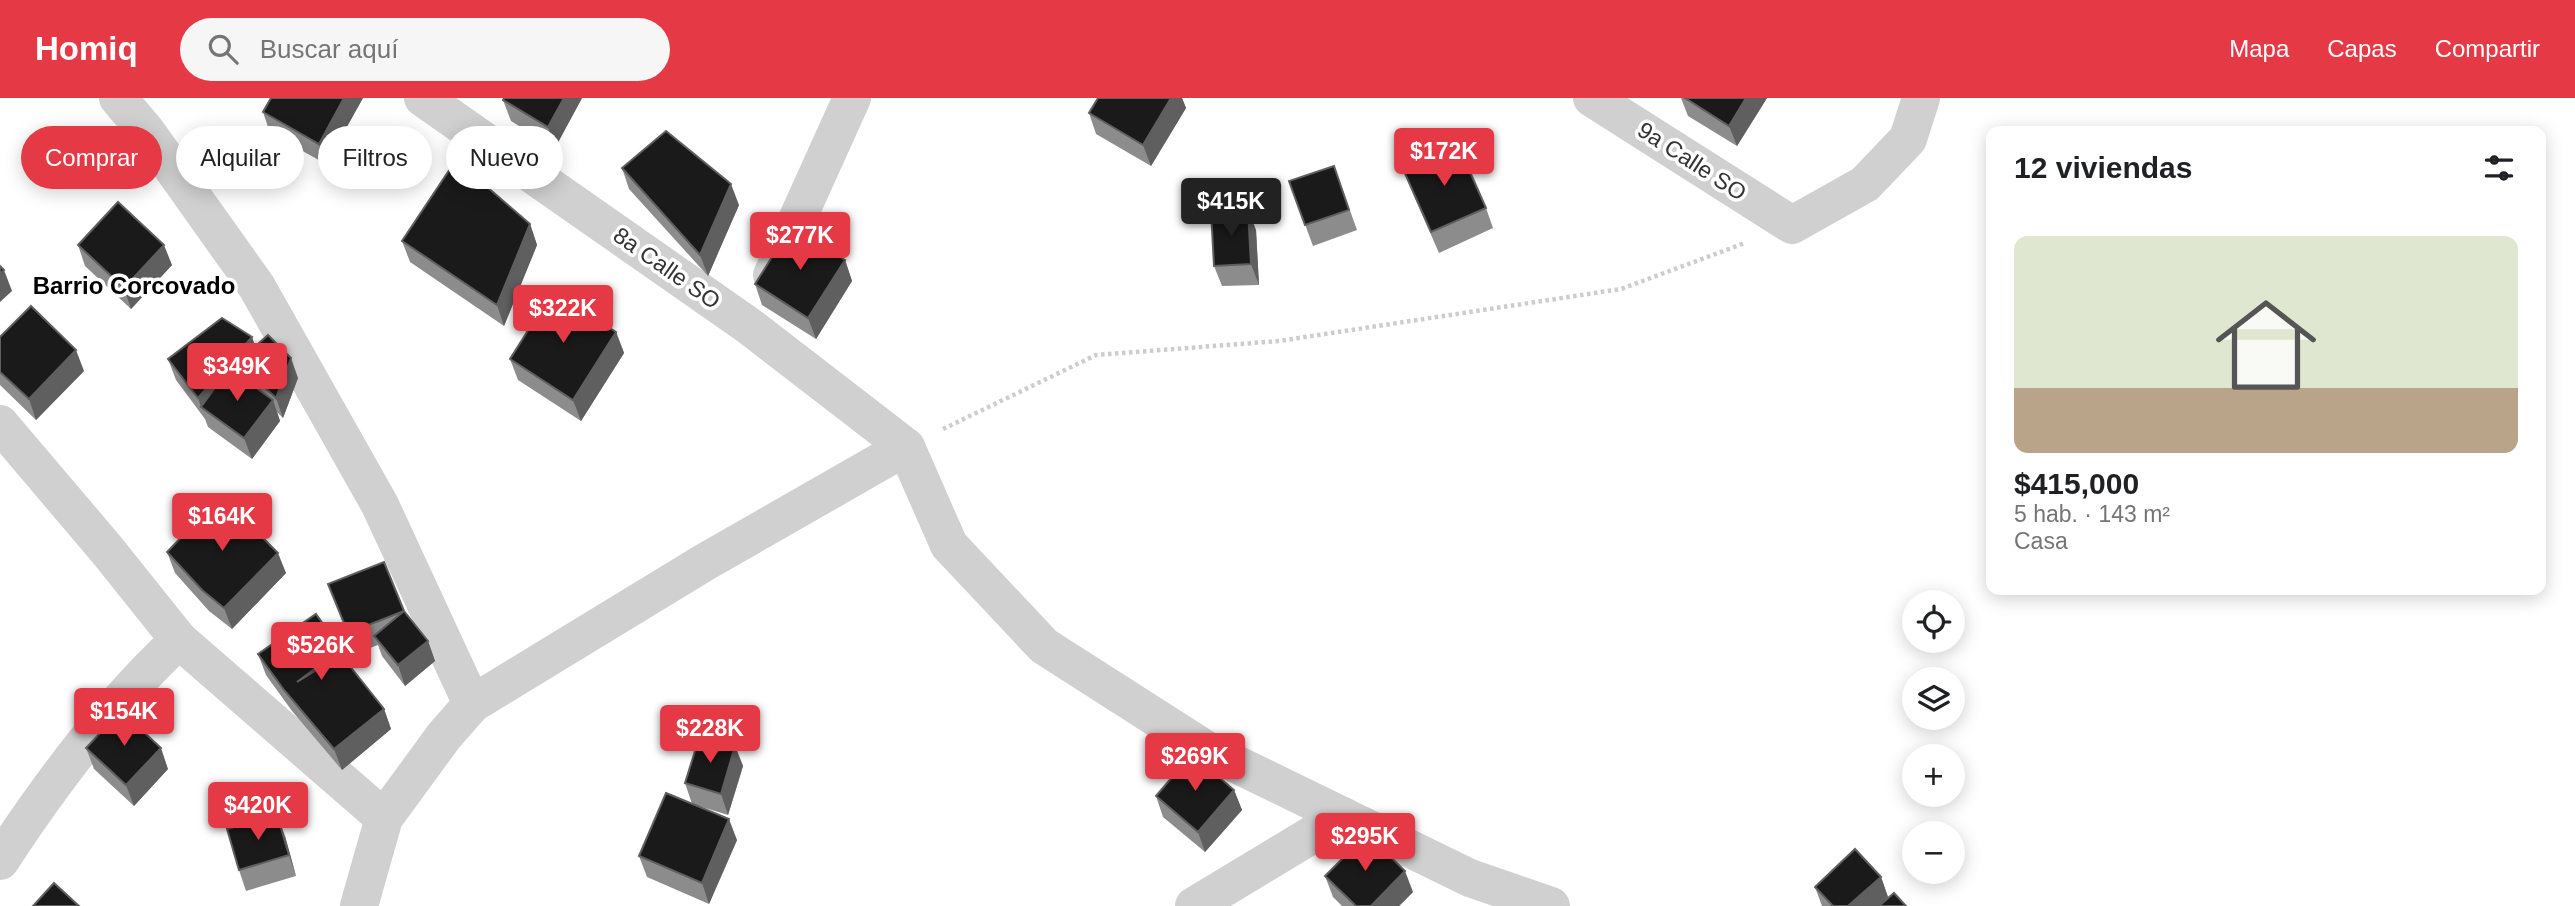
<!DOCTYPE html>
<html lang="es">
<meta charset="utf-8">
<style>
body{margin:0;font-family:Helvetica,sans-serif;background:#f6f6f6;color:#202124;height:100vh;display:flex;flex-direction:column;font-size:26px;white-space:nowrap}
*{box-sizing:border-box;margin:0}
p{font-size:23px;color:#757577}
.icon{flex:none;width:38px;height:38px;fill:none;stroke:currentColor;stroke-width:2;stroke-linecap:round;stroke-linejoin:round}
.map{position:relative;flex:1;overflow:hidden}
.panel{position:absolute;left:1986px;top:28px;width:560px;height:469px;display:flex;flex-direction:column;background:#fff;border-radius:14px;box-shadow:0 4px 18px #0003}
.panel>*{flex:none}
.guide{position:absolute;left:21px;top:28px;width:665px;height:63px;display:flex;gap:14px}
.controls{position:absolute;left:1902px;top:492px;display:grid;gap:14px}
.controls a{display:grid;place-items:center;width:63px;height:63px;border-radius:50%;background:#fff;box-shadow:0 4px 18px #0003;font-size:35px}
.price{position:absolute;translate:-50% -60px;padding:0 16px;border-radius:7px;background:#e63946;color:#fff;font-size:23px;line-height:46px;filter:drop-shadow(0 2px 4px #0008)}
.price::after{content:'';position:absolute;left:50%;top:42px;width:21px;height:16px;margin-left:-10px;background:inherit;clip-path:polygon(0 0,100% 0,50% 100%)}
.price.current{background:#222;color:#fff}
ul{padding:0;list-style:none}
li{display:grid;align-content:center;gap:14px;height:371px;padding:0 28px}
li span{display:grid;place-items:center;height:217px;border-radius:14px;color:#555}
li>.icon{margin-inline-start:auto}
span .icon{width:126px;height:126px;fill:#fffc;stroke-width:1}
li b{font-size:30px}
h2{display:flex;justify-content:space-between;align-items:center;height:84px;padding:0 28px;font-size:30px}
.pill{padding:0 24px;border-radius:32px;background:#fff;box-shadow:0 4px 18px #0003;font-size:24px;line-height:63px}
.pill.current{background:#e63946;color:#fff}
header{display:flex;align-items:center;gap:42px;box-sizing:border-box;height:98px;padding:0 35px;background:#e63946;color:#fff}
header strong{font-size:33px}
nav{display:flex;gap:38px;margin-inline-start:auto;font-size:24px}
.search{width:490px;height:63px;background:#f6f6f6;display:flex;align-items:center;gap:18px;box-sizing:border-box;padding:0 24px;border-radius:38px;color:#757577;font-size:26px}
.map>svg:first-child{display:block}
.lines{fill:none;stroke-linecap:round;stroke-linejoin:round}
.path{stroke:#cdcdcd;stroke-width:4.5;stroke-dasharray:3.5 3.5;stroke-linecap:butt}
.minor{stroke:#d0d0d0;stroke-width:38}
.wall{fill:#8c8c8c}
.shaded-wall{fill:#5f5f5f}
.building{fill:#1a1a1a;stroke:#5f5f5f;stroke-width:2}
.labels{text-anchor:middle;dominant-baseline:central;stroke-width:7;stroke-linejoin:round;paint-order:stroke}
.street-label{font-size:23px;fill:#333;stroke:#fff}
.neighbourhood-label{font-size:24px;font-weight:bold;fill:#000;stroke:#fff}
</style>
<header>
<strong>Homiq</strong>
<div class="search"><svg class="icon" aria-label="search" viewBox="0 0 24 24"><circle cx="10" cy="10" r="6"/><path d="M15 15l6 6"/></svg>Buscar aquí</div>
<nav><a>Mapa</a><a>Capas</a><a>Compartir</a></nav>
</header>
<div class="map">
<svg width="2575" height="808" viewBox="0 0 2575 808">
<rect width="100%" height="100%" fill="#fff"/>
<g class="lines">
<polyline class="path" points="943,331 1096,257 1279,243 1621,191 1745,145"/>
<g class="minor">
<polyline points="118,0 146,33 257,189 380,407 472,606"/>
<polyline points="423,0 749,228 906,349 949,447 1044,548 1205,651 1470,780 1551,808"/>
<polyline points="1592,0 1792,127 1865,86 1908,41 1921,0"/>
<polyline points="772,177 852,0"/>
<polyline points="0,326 107,452 179,542 384,720"/>
<path d="M0,763C51,685 111,605 179,542"/>
<polyline points="359,808 384,720 444,638 472,606 705,464 906,349"/>
<polyline points="1194,808 1343,718"/>
</g>
</g>
<g class="wall">
<polygon points="363,0 326,66 270,35 263,14"/>
<polygon points="582,0 555,50 511,23 503,2"/>
<polygon points="1098,0 1182,0 1186,10 1151,68 1096,36 1089,15"/>
<polygon points="1681,0 1767,0 1737,48 1688,18"/>
<polygon points="1334,68 1357,132 1313,148 1289,83"/>
<polygon points="622,70 739,107 708,178 629,91"/>
<polygon points="1403,71 1486,110 1493,130 1439,155 1411,91"/>
<polygon points="530,126 537,147 504,228 410,164 402,143"/>
<polygon points="1256,132 1259,187 1222,188 1214,168"/>
<polygon points="78,147 172,167 131,211 85,168"/>
<polygon points="845,162 852,183 816,241 762,207 755,186"/>
<polygon points="616,234 624,255 581,323 518,282 510,261"/>
<polygon points="0,239 84,273 36,322 0,287"/>
<polygon points="252,239 255,248 298,280 283,320 277,314 280,323 252,361 208,329 205,321 176,282 168,261"/>
<polygon points="167,454 286,475 232,531 209,513 175,475"/>
<polygon points="328,486 404,513 428,543 435,563 405,588 382,558 378,547 356,555"/>
<polygon points="341,551 346,563 384,611 391,631 342,672 292,613 266,577 258,556"/>
<polygon points="735,648 743,668 728,717 692,706 685,685"/>
<polygon points="86,650 168,671 134,708 94,671"/>
<polygon points="1234,692 1242,712 1205,754 1163,719 1156,698"/>
<polygon points="285,738 296,778 246,793 239,772"/>
<polygon points="737,742 709,806 647,779 639,758"/>
<polygon points="1325,778 1413,794 1399,808 1342,808 1333,799"/>
<polygon points="1881,779 1888,799 1879,808 1822,808 1815,789"/>
</g>
<g class="shaded-wall">
<polygon points="344,0 363,0 326,66 319,46"/>
<polygon points="564,0 582,0 555,50 548,29"/>
<polygon points="1171,0 1182,0 1186,10 1151,68 1143,47"/>
<polygon points="1746,0 1767,0 1737,48 1729,28"/>
<polygon points="731,86 739,107 708,178 700,157"/>
<polygon points="1248,111 1256,132 1259,187 1251,166"/>
<polygon points="530,126 537,147 504,228 497,207"/>
<polygon points="164,147 172,167 131,211 124,190"/>
<polygon points="845,162 852,183 816,241 808,220"/>
<polygon points="4,172 12,193 0,204 0,176"/>
<polygon points="616,234 624,255 581,323 573,302"/>
<polygon points="252,239 259,260 238,264 243,278 210,315 201,309 198,300"/>
<polygon points="76,252 84,273 36,322 29,301"/>
<polygon points="291,260 298,280 283,320 276,300"/>
<polygon points="273,302 280,323 252,361 244,340"/>
<polygon points="278,455 286,475 232,531 224,510"/>
<polygon points="428,543 435,563 405,588 398,567"/>
<polygon points="341,551 349,572 297,584"/>
<polygon points="384,611 391,631 342,672 334,651"/>
<polygon points="735,648 743,668 728,717 721,696"/>
<polygon points="161,650 168,671 134,708 126,687"/>
<polygon points="1234,692 1242,712 1205,754 1198,734"/>
<polygon points="277,717 285,738 296,778 289,757"/>
<polygon points="729,721 737,742 709,806 702,785"/>
<polygon points="1405,773 1413,794 1399,808 1371,808"/>
<polygon points="1881,779 1888,799 1879,808 1848,808"/>
</g>
<g class="building">
<polygon points="271,0 344,0 319,46 263,14"/>
<polygon points="504,0 564,0 548,29 503,2"/>
<polygon points="1098,0 1171,0 1143,47 1089,15"/>
<polygon points="1685,0 1746,0 1729,28"/>
<polygon points="666,33 731,86 700,157 622,70"/>
<polygon points="1458,47 1486,110 1431,134 1403,71"/>
<polygon points="456,62 530,126 497,207 402,143"/>
<polygon points="1334,68 1349,112 1305,127 1289,83"/>
<polygon points="118,104 164,147 124,190 78,147"/>
<polygon points="1248,111 1251,166 1214,168 1211,113"/>
<polygon points="791,129 845,162 808,220 755,186"/>
<polygon points="0,168 4,172 0,176"/>
<polygon points="553,193 616,234 573,302 510,261"/>
<polygon points="31,208 76,252 29,301 0,274 0,239"/>
<polygon points="222,220 252,239 198,300 168,261"/>
<polygon points="268,237 291,260 276,300 238,264"/>
<polygon points="229,270 273,302 244,340 201,309"/>
<polygon points="221,398 278,455 224,510 202,492 167,454"/>
<polygon points="384,464 404,513 428,543 398,567 374,538 404,513 348,535 328,486"/>
<polygon points="316,516 341,551 297,584 341,557 384,611 334,651 284,592 258,556"/>
<polygon points="121,613 161,650 126,687 86,650"/>
<polygon points="700,637 735,648 721,696 685,685"/>
<polygon points="1192,656 1234,692 1198,734 1156,698"/>
<polygon points="666,695 729,721 702,785 639,758"/>
<polygon points="277,717 289,757 239,772 227,731"/>
<polygon points="1367,736 1405,773 1371,808 1356,808 1325,778"/>
<polygon points="1855,751 1881,779 1848,808 1833,808 1815,789"/>
<polygon points="54,785 79,808 33,808"/>
<polygon points="1894,795 1906,808 1879,808"/>
</g>
<g class="labels">
<g class="street-label">
<text transform="translate(1692 63) rotate(33)">9a Calle SO</text>
<text transform="translate(667 170) rotate(35)">8a Calle SO</text>
</g>
<g class="neighbourhood-label">
<text x="134" y="187">Barrio Corcovado</text>
</g>
</g>
</svg>
<div class="controls">
<a><svg class="icon" aria-label="locate" viewBox="0 0 24 24"><circle cx="12" cy="12" r="6"/><path d="M12 2v4M12 18v4M2 12h4M18 12h4"/></svg></a>
<a><svg class="icon" aria-label="layers" viewBox="0 0 24 24"><path d="M12 4l9 5-9 5-9-5zM3 14l9 5 9-5"/></svg></a>
<a>+</a>
<a>−</a>
</div>
<b class="price" style="left:1444px;top:90px">$172K</b>
<b class="price current" style="left:1231px;top:140px">$415K</b>
<b class="price" style="left:800px;top:174px">$277K</b>
<b class="price" style="left:563px;top:247px">$322K</b>
<b class="price" style="left:237px;top:305px">$349K</b>
<b class="price" style="left:222px;top:455px">$164K</b>
<b class="price" style="left:321px;top:584px">$526K</b>
<b class="price" style="left:124px;top:650px">$154K</b>
<b class="price" style="left:710px;top:667px">$228K</b>
<b class="price" style="left:1195px;top:695px">$269K</b>
<b class="price" style="left:258px;top:744px">$420K</b>
<b class="price" style="left:1365px;top:775px">$295K</b>
<div class="guide">
<a class="pill current">Comprar</a>
<a class="pill">Alquilar</a>
<a class="pill">Filtros</a>
<a class="pill">Nuevo</a>
</div>
<section class="panel">
<h2>12 viviendas<svg class="icon" aria-label="filters" viewBox="0 0 24 24"><path d="M4 7h16M4 17h16"/><circle cx="9" cy="7" r="2"/><circle cx="15" cy="17" r="2"/></svg></h2>
<ul>
<li><span style="background:linear-gradient(#dfe7d0 70%,#b9a48a 0)"><svg class="icon" aria-label="home" viewBox="0 0 24 24"><path d="M3 11l9-7 9 7M6 9v11h12V9"/></svg></span><div><b>$415,000</b><p>5 hab. · 143 m²</p><p>Casa</p></div></li>
</ul>
</section>
</div>
